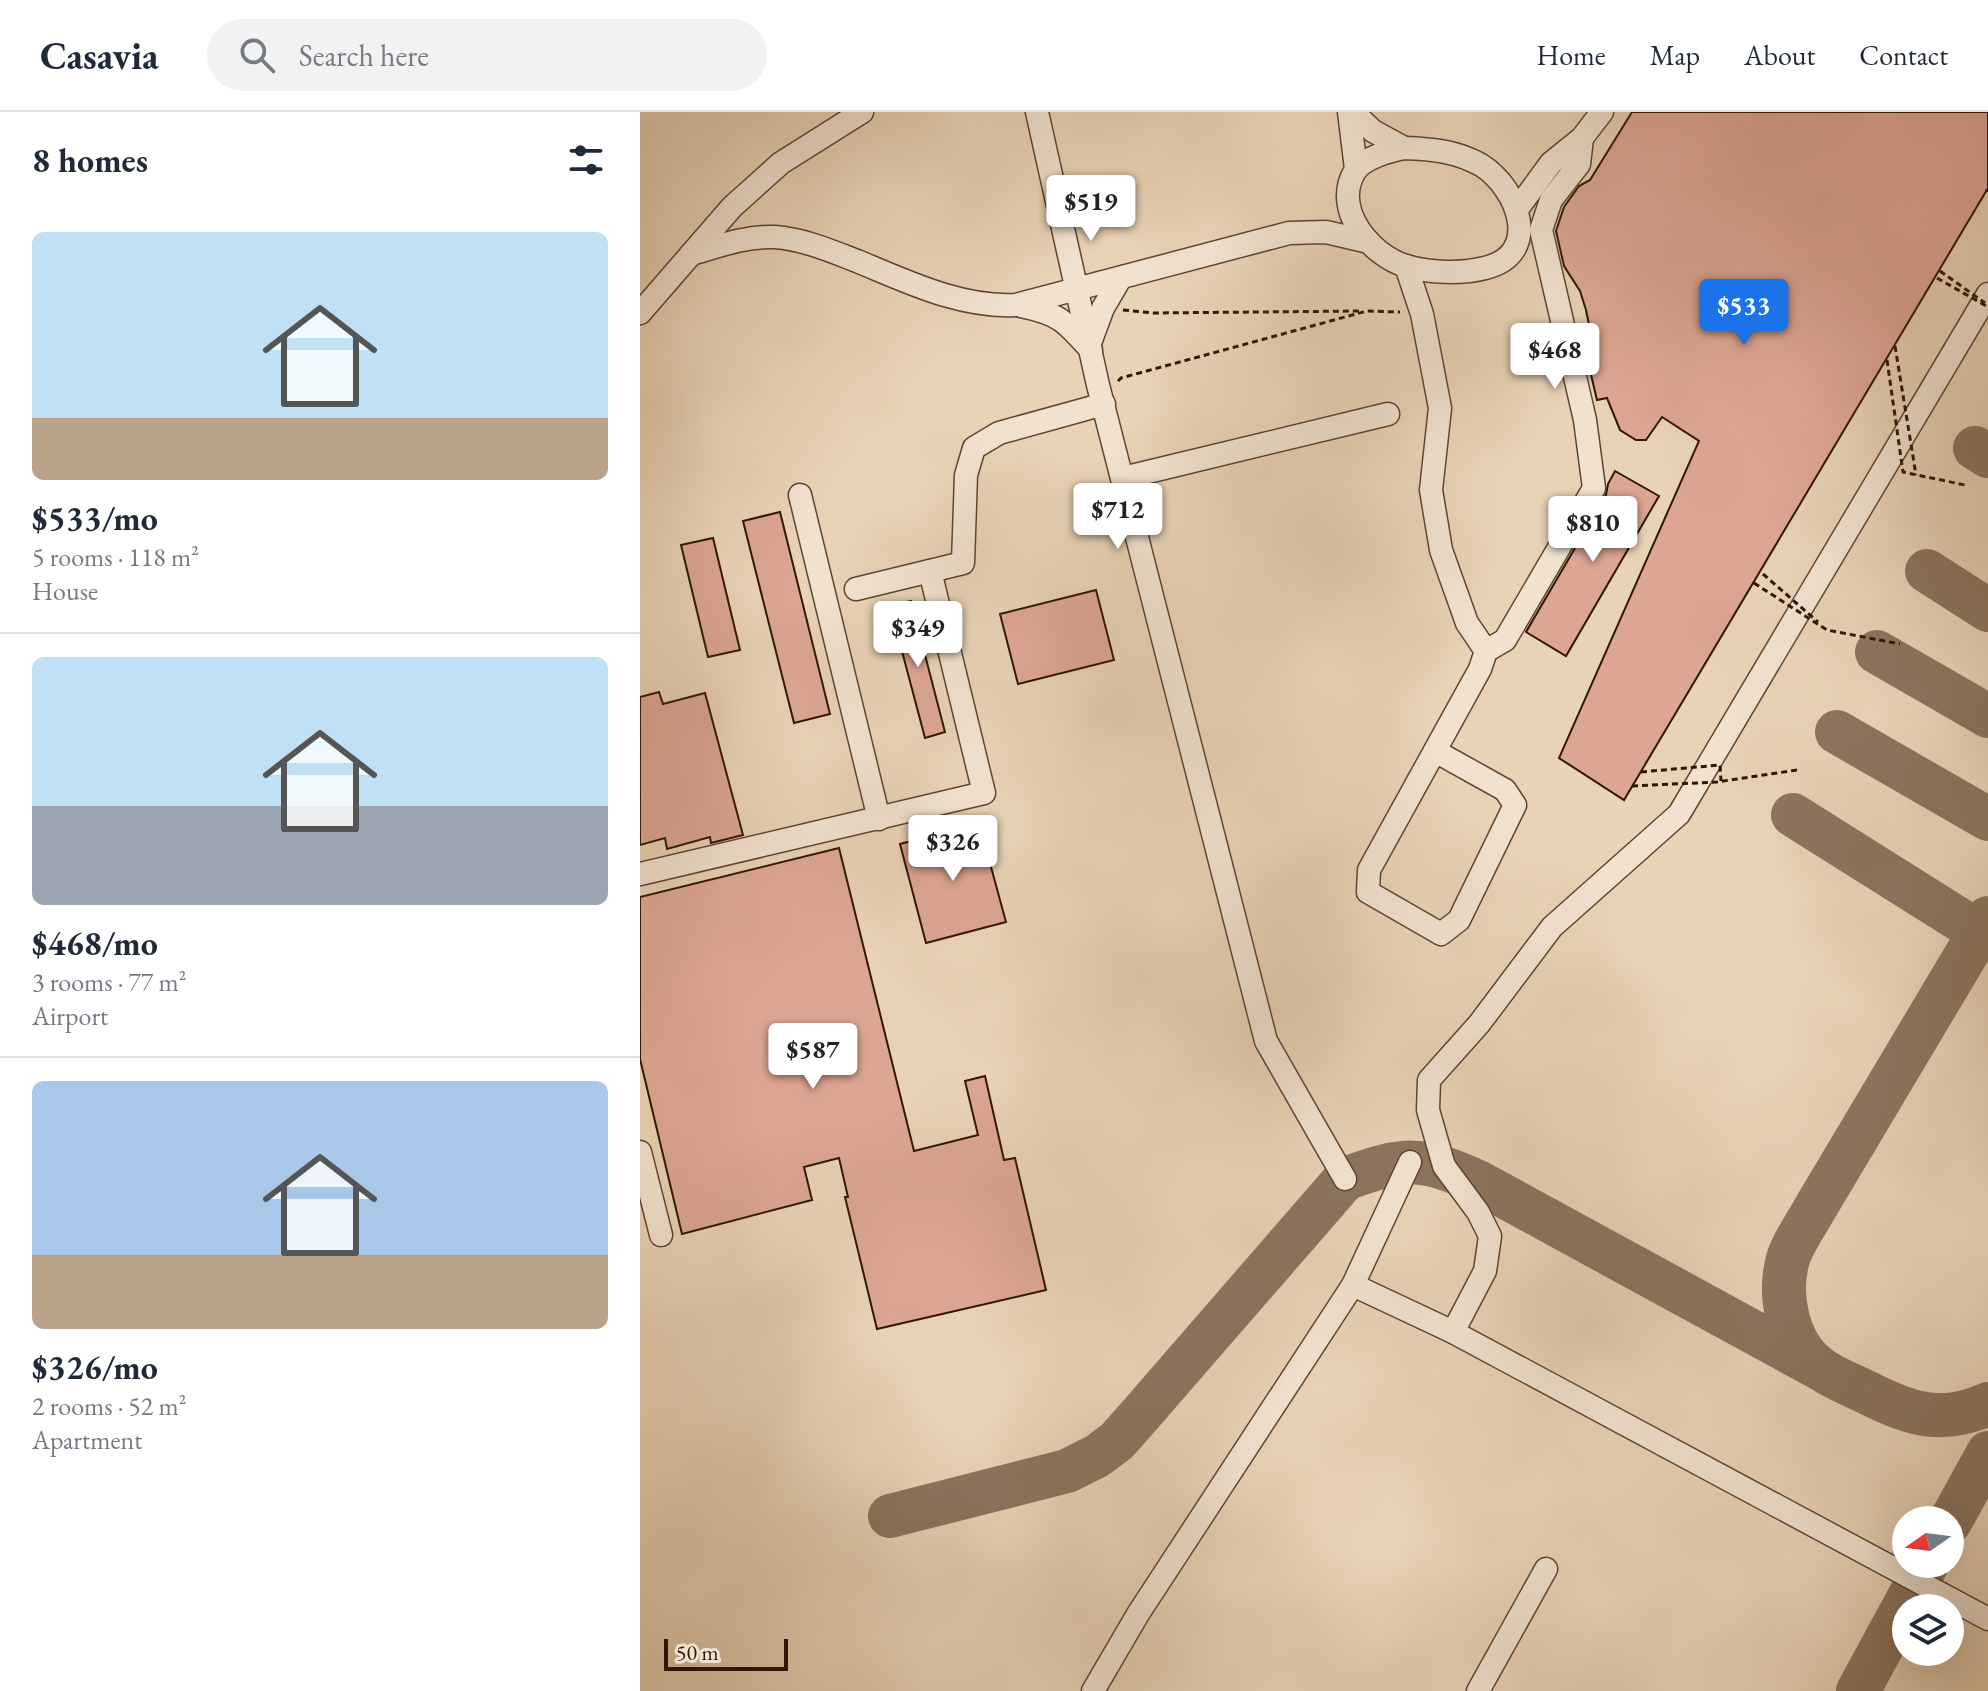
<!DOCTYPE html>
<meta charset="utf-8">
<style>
body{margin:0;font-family:"EB Garamond",serif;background:#f2f2f3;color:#1f2937;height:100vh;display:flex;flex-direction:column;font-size:30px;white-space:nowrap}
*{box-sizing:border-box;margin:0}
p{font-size:26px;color:#747a83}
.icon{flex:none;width:44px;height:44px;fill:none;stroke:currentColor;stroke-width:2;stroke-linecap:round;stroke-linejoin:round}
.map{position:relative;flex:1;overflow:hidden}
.drawer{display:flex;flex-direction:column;background:#fff;width:640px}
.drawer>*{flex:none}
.needle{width:52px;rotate:256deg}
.controls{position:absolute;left:1252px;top:1394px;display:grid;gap:16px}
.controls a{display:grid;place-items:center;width:72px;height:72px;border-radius:50%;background:#fff;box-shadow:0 8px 32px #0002;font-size:40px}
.scale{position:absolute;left:24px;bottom:20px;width:124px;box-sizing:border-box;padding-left:8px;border:4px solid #301605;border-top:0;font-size:22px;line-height:28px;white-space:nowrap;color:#301605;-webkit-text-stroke:6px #f1e2d0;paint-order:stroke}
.price{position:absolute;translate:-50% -68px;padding:0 18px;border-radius:8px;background:#fff;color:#222;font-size:26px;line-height:52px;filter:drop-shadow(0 2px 4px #0008)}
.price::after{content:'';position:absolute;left:50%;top:48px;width:24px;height:18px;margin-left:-12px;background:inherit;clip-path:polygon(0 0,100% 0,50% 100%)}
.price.active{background:#1a73e8;color:#fff}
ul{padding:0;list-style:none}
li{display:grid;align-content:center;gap:16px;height:424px;padding:0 32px}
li+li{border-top:2px solid #e0e1e3}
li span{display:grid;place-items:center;height:248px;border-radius:12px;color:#555}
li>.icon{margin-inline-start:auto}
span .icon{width:144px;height:144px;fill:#fffc;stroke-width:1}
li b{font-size:34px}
h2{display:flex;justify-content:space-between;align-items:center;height:96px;padding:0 32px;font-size:34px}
header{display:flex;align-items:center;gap:48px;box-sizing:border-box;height:112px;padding:0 40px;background:#fff;border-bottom:2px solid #e0e1e3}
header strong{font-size:38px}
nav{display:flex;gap:44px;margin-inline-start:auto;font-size:28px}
.search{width:560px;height:72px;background:#f2f2f3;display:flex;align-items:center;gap:20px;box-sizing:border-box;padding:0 28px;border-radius:44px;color:#747a83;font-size:30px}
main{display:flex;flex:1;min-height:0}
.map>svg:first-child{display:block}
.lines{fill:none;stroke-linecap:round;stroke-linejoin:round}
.taxiway{stroke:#8c745e;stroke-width:44}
.building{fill:#dda693;stroke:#301605;stroke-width:2}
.minor-casing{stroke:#5e4531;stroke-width:25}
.path{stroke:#301605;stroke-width:3;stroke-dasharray:6 4;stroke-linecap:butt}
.minor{stroke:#f1e2d0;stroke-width:22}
.path-bridge{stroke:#301605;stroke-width:3;stroke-dasharray:6 4;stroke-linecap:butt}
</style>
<header>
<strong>Casavia</strong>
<div class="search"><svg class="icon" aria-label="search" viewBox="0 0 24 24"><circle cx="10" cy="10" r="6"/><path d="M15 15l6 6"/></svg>Search here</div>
<nav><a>Home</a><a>Map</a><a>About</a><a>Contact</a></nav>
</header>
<main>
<section class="drawer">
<h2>8 homes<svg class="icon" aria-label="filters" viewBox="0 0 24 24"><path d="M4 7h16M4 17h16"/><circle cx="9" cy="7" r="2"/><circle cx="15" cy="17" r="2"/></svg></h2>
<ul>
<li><span style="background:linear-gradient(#bfe0f5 75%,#b9a48a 0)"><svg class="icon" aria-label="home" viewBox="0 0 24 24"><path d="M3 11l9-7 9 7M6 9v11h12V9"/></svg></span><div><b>$533/mo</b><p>5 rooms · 118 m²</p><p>House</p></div></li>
<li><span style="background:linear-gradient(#bfe0f5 60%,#9aa5b1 0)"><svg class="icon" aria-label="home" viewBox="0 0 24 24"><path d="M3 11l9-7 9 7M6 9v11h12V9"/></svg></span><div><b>$468/mo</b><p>3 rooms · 77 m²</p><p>Airport</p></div></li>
<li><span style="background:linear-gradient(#a9c7e8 70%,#b9a48a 0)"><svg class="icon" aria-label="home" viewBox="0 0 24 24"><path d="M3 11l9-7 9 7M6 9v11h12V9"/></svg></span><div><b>$326/mo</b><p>2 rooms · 52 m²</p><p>Apartment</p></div></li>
</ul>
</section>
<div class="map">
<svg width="1348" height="1579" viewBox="0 0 1348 1579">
<rect width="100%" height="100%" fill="#e9d3b6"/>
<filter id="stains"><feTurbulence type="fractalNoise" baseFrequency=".0025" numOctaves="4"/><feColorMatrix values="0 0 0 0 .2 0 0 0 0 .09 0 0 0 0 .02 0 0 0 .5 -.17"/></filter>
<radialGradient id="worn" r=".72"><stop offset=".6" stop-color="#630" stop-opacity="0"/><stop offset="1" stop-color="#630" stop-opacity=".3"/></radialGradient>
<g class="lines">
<g class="taxiway">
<polyline points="1335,336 1348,344"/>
<polyline points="1287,459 1348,498"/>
<polyline points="1237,540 1348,604"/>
<polyline points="1197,620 1348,707"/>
<polyline points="1153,703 1339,820"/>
<path d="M1348,806L1174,1098C1166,1113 1153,1130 1148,1147C1138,1182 1147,1231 1177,1254C1190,1265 1210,1272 1226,1280C1269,1302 1301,1313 1348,1292"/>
<path d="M250,1404L427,1359L457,1344L477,1329L500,1303L705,1067C764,1045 783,1044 840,1071L1177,1255"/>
<polyline points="1310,1410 1348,1341"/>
<polyline points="1218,1579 1287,1452"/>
</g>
</g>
<g class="building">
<polygon points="992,0 1348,0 1348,76 984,688 919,646 1059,329 1022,305 1006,328 996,328 980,318 967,286 957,288 943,229 952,227 946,198 940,179 924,154 916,119 924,95 939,74 950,68"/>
<polygon points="975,359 1019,384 926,544 886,520 966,383 968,372"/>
<polygon points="140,400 190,602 154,611 103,409"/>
<polygon points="73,426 100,538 68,545 41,433"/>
<polygon points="456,478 474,548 378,572 360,502"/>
<polygon points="271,489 305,620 285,626 250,494"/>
<polygon points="19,580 23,592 65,581 103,723 71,731 70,725 27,737 25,726 0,733 0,585"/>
<polygon points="339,711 366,810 286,831 260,732"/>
<polygon points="199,736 274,1039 338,1023 325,969 345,964 364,1048 375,1046 406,1178 237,1217 205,1085 208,1085 199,1046 164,1055 172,1088 42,1122 0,947 0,785"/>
</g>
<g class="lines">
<defs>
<g id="minor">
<polyline points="397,0 458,273 626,929 705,1067"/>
<polyline points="709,0 716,57"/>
<polyline points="713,0 733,19 764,36"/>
<path d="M764,36C792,37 816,39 841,53C878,76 903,142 845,156C822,162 789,161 766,154C730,143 692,97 715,59C724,46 749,39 764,36Z"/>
<polyline points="878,96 911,51 942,26 962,0"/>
<path d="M51,142C79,134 105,124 135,125C163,127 191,139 217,149C268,170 321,196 376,193L649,121L686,120L729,130"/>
<polyline points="766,154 782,202 800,296 791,378 801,438 827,511 846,539 840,557 729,758 728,780 801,822 819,808 875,693 865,678 795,639"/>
<path d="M381,194C420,202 425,209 451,238"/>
<polyline points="0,201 92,95 141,51 222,0"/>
<polyline points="450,231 463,196 480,167"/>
<polyline points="483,366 748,302"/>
<polyline points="160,383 239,707"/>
<polyline points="216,477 323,451 326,363 334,336 359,321 464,292"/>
<polyline points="846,539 865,528 954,376 945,308 901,118 911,88 939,52 942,26"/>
<polyline points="0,762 344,681 290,459"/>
<polyline points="0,1040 21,1123"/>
<polyline points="713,1173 813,1220 1348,1507"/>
<polyline points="813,1220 845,1159 850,1124 838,1100 804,1054 788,998 789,968 839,912 912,815 1039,702 1348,182"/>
<polyline points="453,1579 498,1502 713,1173 770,1050"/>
<polyline points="838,1579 906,1457"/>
</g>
</defs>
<use href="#minor" class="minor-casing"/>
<g class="path">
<polyline points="1346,79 1348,78"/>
<polyline points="483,198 513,201 719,199"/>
<polyline points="478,269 481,266 727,199 760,200"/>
</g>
<use href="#minor" class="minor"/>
<g class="path-bridge">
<polyline points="1300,159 1345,191"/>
<polyline points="1297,166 1348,195"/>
<polyline points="1255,234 1276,363"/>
<polyline points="1247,248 1263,360 1325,373"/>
<polyline points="1123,462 1178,510"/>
<polyline points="1114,471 1187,518 1260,532"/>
<polyline points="1001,660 1080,653 1081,669"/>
<polyline points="992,674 1077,670 1157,658"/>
</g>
</g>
<rect width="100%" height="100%" filter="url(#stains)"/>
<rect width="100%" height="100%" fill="url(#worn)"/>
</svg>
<div class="controls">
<a><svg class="needle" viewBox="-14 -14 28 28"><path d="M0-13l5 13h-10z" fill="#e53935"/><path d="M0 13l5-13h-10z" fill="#747a83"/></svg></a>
<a><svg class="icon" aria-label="layers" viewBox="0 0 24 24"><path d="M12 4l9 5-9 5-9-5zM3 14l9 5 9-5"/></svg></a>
</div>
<div class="scale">50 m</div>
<b class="price" style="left:451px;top:131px">$519</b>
<b class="price active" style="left:1104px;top:235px">$533</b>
<b class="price" style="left:915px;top:279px">$468</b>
<b class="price" style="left:478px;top:439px">$712</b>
<b class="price" style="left:953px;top:452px">$810</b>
<b class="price" style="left:278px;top:557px">$349</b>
<b class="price" style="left:313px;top:771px">$326</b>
<b class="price" style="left:173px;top:979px">$587</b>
</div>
</main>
